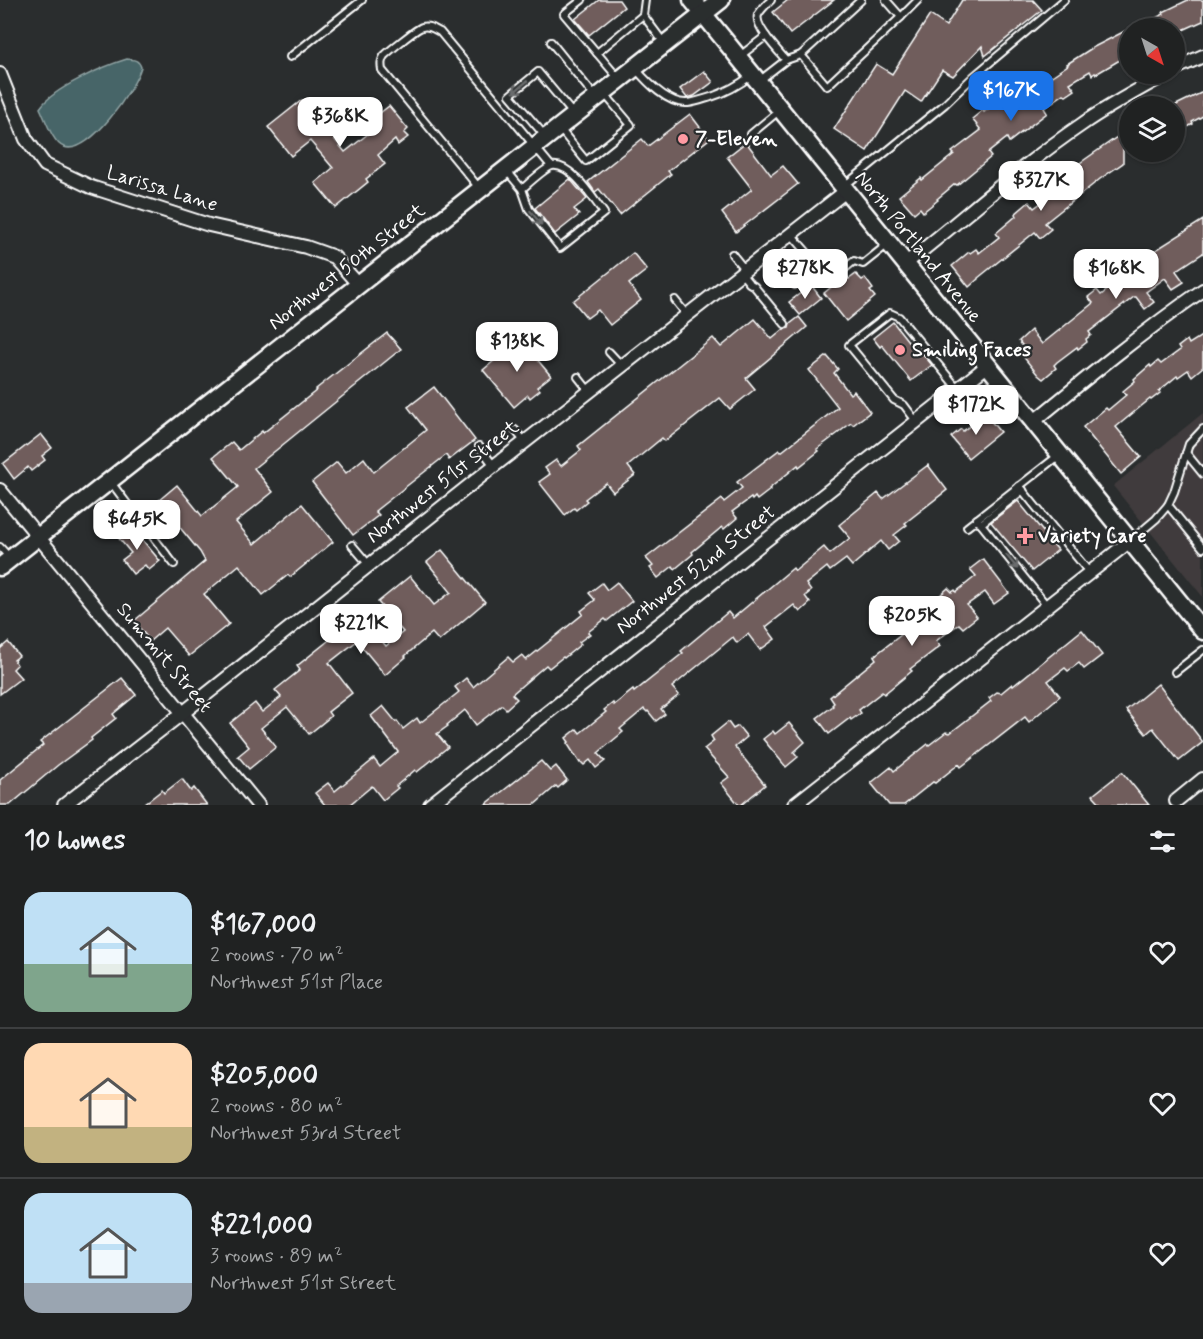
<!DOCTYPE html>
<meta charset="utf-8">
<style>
body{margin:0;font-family:Mynerve,sans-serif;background:#282a2a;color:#f1f3f6;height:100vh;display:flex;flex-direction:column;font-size:22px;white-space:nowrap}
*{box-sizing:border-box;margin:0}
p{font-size:20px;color:#a2a4a5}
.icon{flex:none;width:33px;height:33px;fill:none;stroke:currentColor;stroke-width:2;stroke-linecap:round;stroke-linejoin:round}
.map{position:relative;height:805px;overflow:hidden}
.sheet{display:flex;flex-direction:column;background:#202222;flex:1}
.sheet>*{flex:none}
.needle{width:39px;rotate:141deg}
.tools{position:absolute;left:1119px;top:18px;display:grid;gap:12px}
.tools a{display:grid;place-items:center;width:66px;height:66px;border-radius:50%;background:#202222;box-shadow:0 2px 4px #0004,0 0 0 2px #3d3f40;font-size:30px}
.price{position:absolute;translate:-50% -51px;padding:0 14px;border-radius:12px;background:#fff;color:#222;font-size:20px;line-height:39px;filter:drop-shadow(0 2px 3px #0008)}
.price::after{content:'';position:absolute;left:50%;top:36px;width:18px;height:14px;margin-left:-9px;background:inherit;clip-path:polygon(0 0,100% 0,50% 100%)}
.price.on{background:#1a73e8;color:#fff}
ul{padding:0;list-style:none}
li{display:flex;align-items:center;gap:18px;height:150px;padding:0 24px}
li+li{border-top:2px solid #3d3f40}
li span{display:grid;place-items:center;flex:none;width:168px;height:120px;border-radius:18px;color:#555}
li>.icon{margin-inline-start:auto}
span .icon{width:72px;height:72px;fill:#fffc;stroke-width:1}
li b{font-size:26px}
h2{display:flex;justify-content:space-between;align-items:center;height:72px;padding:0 24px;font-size:26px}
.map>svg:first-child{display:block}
.built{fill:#3f3b3c}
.water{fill:#466567;stroke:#90a3a4;stroke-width:1.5}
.building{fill:#705d5b;stroke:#fff;stroke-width:1.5}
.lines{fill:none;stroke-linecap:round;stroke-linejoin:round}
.lane-casing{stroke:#fff;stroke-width:10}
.street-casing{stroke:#fff;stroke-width:16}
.secondary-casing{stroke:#fff;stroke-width:21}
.lane{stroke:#2a2d2e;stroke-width:6}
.street{stroke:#2a2d2e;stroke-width:12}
.secondary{stroke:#2a2d2e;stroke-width:16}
.oneway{stroke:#6a6c6d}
.poi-dot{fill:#ff9aa2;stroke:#2a2d2e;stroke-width:2}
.labels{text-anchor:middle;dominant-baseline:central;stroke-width:4.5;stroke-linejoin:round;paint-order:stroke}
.poi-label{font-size:20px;font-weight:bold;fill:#fff;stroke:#2a2d2e;text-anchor:start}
.street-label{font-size:20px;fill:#fff;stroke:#2a2d2e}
</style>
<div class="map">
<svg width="1203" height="805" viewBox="0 0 1203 805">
<rect width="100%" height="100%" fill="#2a2d2e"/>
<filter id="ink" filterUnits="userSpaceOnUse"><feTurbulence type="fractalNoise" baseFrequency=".0167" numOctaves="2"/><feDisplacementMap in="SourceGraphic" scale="12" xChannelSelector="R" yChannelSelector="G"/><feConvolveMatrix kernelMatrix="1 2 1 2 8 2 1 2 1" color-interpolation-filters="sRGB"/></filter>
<g filter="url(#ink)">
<polygon class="built" points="1203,413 1203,597 1113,486"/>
<path class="water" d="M127,59C134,60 138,59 141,67C135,88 90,156 64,147C53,144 45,118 40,108C53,88 104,66 127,59Z"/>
<g class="building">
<polygon points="599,0 619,0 624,7 589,35 575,19"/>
<polygon points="788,0 834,0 790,34 773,12"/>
<polygon points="962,0 1033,0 1042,10 985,56 982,46 953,76 942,70 921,102 905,91 867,151 834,129 876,64 892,74 930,15 946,26"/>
<polygon points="1188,0 1203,0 1203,21 1174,34 1174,28 1135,28 1164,14 1163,12"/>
<polygon points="1125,31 1126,33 1130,31 1130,54 1096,74 1095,73 1092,75 1090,71 1070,83 1075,90 1066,96 1064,94 1044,108 1047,113 1009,142 1007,138 988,153 991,157 957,185 955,184 937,199 938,200 923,212 920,208 914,213 899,196 921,178 922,180 954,154 952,152 981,130 972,119 983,110 984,112 1009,93 1015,101 1068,65 1067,64 1092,48"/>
<polygon points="704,71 713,82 694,96 687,98 680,89"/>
<polygon points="1203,92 1203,116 1192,122 1193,124 1174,135 1174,106"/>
<polygon points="302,100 345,152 373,130 367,123 389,106 408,129 404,133 408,137 398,145 395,140 378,155 385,164 366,179 368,182 336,208 315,183 333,168 310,141 291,156 268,127"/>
<polygon points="690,114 709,139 668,171 671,174 620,215 599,189 595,192 588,182 642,139 648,146"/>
<polygon points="1117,137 1123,145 1123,163 1100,179 1045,223 1051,229 1040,238 1035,232 978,278 978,279 969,287 952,266 969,252 970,253 976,249 979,253 999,237 996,233 1016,216 1015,214 1029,202 1034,208 1053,194 1049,189 1079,167 1077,165"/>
<polygon points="746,142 771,175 783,166 798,184 736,232 722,213 752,189 727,157"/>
<polygon points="570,179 587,199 574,209 579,215 555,234 535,208"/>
<polygon points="1203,220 1203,253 1176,271 1184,282 1173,289 1165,278 1146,292 1154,302 1145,309 1136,297 1134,297 1089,332 1091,335 1086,339 1087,342 1078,349 1077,347 1057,362 1054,365 1056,368 1043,379 1038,375 1022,355 1027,352 1019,341 1031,330 1042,344 1093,303 1088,297 1097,290 1101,295 1134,269 1132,268 1140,260"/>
<polygon points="633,253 647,270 629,284 641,300 610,325 598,310 587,318 573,301"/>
<polygon points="856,274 862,280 865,278 873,289 870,291 875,297 846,321 824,293 846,275 849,279"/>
<polygon points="811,285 821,298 800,315 789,302"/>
<polygon points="799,317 807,327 746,378 755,389 730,409 720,398 665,441 662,438 628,466 635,475 613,492 606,483 585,499 587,501 576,510 574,508 565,515 539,482 550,474 545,468 556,460 561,466 581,450 578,446 713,338 721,347 755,319 772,339 784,329 789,328 790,324"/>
<polygon points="893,322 919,355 922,353 932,365 911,381 882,345 880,347 873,338"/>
<polygon points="387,333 401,349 254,468 273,492 236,522 254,544 302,504 333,542 290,577 288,575 263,595 239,565 204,594 229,624 189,656 165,628 150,641 134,621 205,561 200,552 158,501 177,485 202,516 238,487 213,457 232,442 239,450 262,431 263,433 317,390 316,389"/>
<polygon points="1203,335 1203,367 1192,376 1188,370 1178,377 1177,376 1159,391 1160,393 1151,400 1150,399 1116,427 1141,457 1121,474 1083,427 1106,408 1108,410 1126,395 1123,391 1135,381 1134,379 1150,365 1151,367 1158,361 1161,364 1180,350 1178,347 1187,340 1189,344"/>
<polygon points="520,339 551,376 537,387 540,390 530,398 528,395 514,407 483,370"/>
<polygon points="827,356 838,369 834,373 850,394 854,391 870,412 853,425 851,423 837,434 817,449 819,451 799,467 798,465 769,489 770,490 757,500 755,497 752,500 751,498 732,512 737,518 724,529 722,527 692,552 693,554 675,569 673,566 658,578 650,568 653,566 646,558 722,499 724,502 742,488 737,482 779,450 781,452 838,407 809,370"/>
<polygon points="434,387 475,440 449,460 446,455 375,511 379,515 353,535 312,482 337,462 346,473 364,458 374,472 426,430 408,407"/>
<polygon points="985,414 1000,432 968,458 951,437 961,429 963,431"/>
<polygon points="41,434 52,448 42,456 45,460 31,471 28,467 14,479 3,464"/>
<polygon points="928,465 947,490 905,523 907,525 894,535 899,541 888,550 881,541 852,566 846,559 830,571 827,567 806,584 811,591 805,596 810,603 800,612 794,605 766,627 775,639 760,650 748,634 737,643 733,637 672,687 679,695 661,709 665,714 656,721 648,711 647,712 644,709 620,729 623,732 598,753 605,761 596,768 590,760 584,765 581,762 580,763 567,743 569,742 566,738 577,729 580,733 606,712 604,710 613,703 614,705 633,690 634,692 683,653 681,651 728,612 733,618 793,568 795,571 824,547 830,554 850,538 839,525 878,493 883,499"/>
<polygon points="1018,501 1058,550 1032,571 991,522"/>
<polygon points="130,525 160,561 149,570 145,565 133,574 122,560 131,553 117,536"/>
<polygon points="442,550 485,602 439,641 432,633 405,656 406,657 385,675 357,641 329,663 352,693 328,712 331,716 309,734 287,707 261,728 276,747 249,769 238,756 249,747 230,723 255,703 262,712 281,697 275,690 300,670 297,666 333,637 341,630 342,632 361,616 386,646 403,632 378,602 410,576 434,605 451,592 427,562"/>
<polygon points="983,559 1009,593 994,604 985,592 967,605 977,617 963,628 959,624 936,641 940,646 910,669 912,671 884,694 882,692 859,710 861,713 851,720 850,718 829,734 817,718 833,706 832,705 834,703 830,697 876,659 874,656 924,617 922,616 941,601 938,597 948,588 952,592 955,590 956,592 976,576 970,569"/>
<polygon points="617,582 632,601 607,621 605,619 588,632 590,634 579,642 581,644 564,658 563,657 549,668 546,665 512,694 517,699 506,709 502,705 476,725 465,710 447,725 448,726 437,734 448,747 417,772 415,770 396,786 398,788 383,800 372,786 349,805 325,805 315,793 328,783 335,791 374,759 380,767 398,752 371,716 383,706 396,722 397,721 403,729 417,718 420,723 459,692 455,687 466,678 473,687 508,657 513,662 522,655 526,660 583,614 581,611 595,600 589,593 602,583 607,590"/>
<polygon points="1082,630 1102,655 1084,669 1079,663 1068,671 1065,668 1048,681 1060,696 1029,722 1025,717 961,767 959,764 935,783 933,782 904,805 889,805 871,783 891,767 894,771 928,744 929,745 946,732 950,733 991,701 989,698 997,692 1001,693 1012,684 1013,686"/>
<polygon points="8,642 19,656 14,660 17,665 13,669 21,678 0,694 0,649"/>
<polygon points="122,678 136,695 113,714 116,718 91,738 92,740 58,765 10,805 0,805 0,780 43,745 40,742"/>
<polygon points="1158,684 1203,742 1179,761 1153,728 1146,734 1126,710"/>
<polygon points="728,722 733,729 738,726 747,737 735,747 765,785 741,805 739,805 721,783 729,777 704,749 714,741 711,736"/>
<polygon points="789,723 805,742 794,752 798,757 786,767 763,739 773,731 775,734"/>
<polygon points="541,761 550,771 556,766 567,780 558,788 556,786 534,805 485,805"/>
<polygon points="1122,772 1149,805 1102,805 1093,795"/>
<polygon points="182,779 191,791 194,788 207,805 143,805 162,790 164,793"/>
</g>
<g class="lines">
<defs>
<g id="lane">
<polyline points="582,0 564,14 619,79"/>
<polyline points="645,0 643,15 664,43"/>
<path d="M771,0C767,4 761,9 758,15C754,26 779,52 786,60"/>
<polyline points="901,17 918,0"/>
<polyline points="551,42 596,98"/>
<polyline points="597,53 643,15"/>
<polyline points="801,55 827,86 901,17 886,0"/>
<polyline points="740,56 766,36"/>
<polyline points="290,57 362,0"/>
<path d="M635,68C647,82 668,105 688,103C696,102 704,99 711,97C727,92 739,85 752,75"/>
<polyline points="759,81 786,60 801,55 861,0"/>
<polyline points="560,129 586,161 631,125 604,93"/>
<polyline points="751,134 780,110"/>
<polyline points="545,136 510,95 538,72 574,115"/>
<path d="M506,170L522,189L529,209L560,248L604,213C593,199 572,163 552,166C545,168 529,183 522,189"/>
<polyline points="843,187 945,104 974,76 1064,0"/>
<path d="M480,189L382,70C381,64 381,61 384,56C389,51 416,29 422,27C429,25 434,29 440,32L551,166"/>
<polyline points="791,234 831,280 854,261 863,264 888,244"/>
<polyline points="768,252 795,285"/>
<polyline points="732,254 745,270"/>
<polyline points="741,273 749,283 754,286 785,324"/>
<polyline points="675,300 687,315"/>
<polyline points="609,352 622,366"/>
<polyline points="578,377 589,391"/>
<polyline points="916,421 904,405 894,400 849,345 890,313 899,317 958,389"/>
<polyline points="515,430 525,442"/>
<polyline points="479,446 494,466"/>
<polyline points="1186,453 1203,474"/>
<polyline points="110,481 140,521"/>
<polyline points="1019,486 1089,572"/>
<polyline points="1168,505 1203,548"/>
<polyline points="977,519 1047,606"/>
<polyline points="981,524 1023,490"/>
<polyline points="967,527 1059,455"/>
<polyline points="147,529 174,564"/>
<polyline points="1130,541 1156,519 1168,505 1174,492 1189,444 1203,429"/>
<polyline points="352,545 369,565"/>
<polyline points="0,547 10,558"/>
<polyline points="1175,672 1203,650"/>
</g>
<g id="street">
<polyline points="1174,69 1203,56"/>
<polyline points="0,74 26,139 45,165 91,187 209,225 306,247 323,253 334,257 358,284"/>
<path d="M905,264C964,218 1019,167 1081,125C1108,106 1138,90 1167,74"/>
<path d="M1033,422C1089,376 1144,331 1203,290"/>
<polyline points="0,490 258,805"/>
<polyline points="1176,801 1203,779"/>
<polyline points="64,805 184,712 494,466 846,191"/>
<polyline points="430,805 987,366"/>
<polyline points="794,805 1130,541"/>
</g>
<g id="secondary">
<polyline points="692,0 1203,631"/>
<polyline points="0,567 721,0"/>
</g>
</defs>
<use href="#lane" class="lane-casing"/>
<use href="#street" class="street-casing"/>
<use href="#secondary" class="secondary-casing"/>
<use href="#lane" class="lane"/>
<use href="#street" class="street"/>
<use href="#secondary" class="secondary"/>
</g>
<defs><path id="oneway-shaft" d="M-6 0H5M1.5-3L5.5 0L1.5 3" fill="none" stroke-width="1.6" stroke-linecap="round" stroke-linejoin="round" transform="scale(1.5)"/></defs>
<g class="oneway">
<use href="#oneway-shaft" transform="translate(520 87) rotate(140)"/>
<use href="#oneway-shaft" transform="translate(536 218) rotate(51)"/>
<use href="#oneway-shaft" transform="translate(1012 562) rotate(51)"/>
</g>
</g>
<g class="poi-dot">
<circle cx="683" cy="139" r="6"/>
<circle cx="900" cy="350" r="6"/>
<path d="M1022 527h6v6h6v6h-6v6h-6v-6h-6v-6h6z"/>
</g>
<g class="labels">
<g class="poi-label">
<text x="695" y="139">7-Eleven</text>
<text x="912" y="350">Smiling Faces</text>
<text x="1038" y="536">Variety Care</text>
</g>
<g class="street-label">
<text transform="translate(162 189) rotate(17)">Larissa Lane</text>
<text transform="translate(918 247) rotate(51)">North Portland Avenue</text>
<text transform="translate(347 267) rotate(-38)">Northwest 50th Street</text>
<text transform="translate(443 482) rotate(-38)">Northwest 51st Street</text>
<text transform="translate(696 570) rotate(-38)">Northwest 52nd Street</text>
<text transform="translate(164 658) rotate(50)">Summit Street</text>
</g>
</g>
</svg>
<div class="tools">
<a><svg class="needle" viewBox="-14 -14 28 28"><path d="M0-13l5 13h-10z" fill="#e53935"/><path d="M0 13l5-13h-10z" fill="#a2a4a5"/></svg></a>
<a><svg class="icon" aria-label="layers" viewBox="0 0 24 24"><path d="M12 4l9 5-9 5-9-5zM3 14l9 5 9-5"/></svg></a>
</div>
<b class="price on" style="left:1011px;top:122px">$167K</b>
<b class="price" style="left:340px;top:148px">$368K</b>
<b class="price" style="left:1041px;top:212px">$327K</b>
<b class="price" style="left:805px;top:300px">$278K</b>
<b class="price" style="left:1116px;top:300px">$168K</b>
<b class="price" style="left:517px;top:373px">$138K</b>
<b class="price" style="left:976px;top:436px">$172K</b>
<b class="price" style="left:137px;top:551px">$645K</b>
<b class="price" style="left:912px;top:647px">$205K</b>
<b class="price" style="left:361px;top:655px">$221K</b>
</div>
<section class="sheet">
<h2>10 homes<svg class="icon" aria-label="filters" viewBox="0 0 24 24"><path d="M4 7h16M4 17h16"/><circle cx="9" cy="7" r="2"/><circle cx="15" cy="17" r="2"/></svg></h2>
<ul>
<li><span style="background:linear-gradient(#bfe0f5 60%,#7fa58c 0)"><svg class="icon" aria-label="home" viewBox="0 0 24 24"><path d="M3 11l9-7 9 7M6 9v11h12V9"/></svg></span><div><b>$167,000</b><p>2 rooms · 70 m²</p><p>Northwest 51st Place</p></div><svg class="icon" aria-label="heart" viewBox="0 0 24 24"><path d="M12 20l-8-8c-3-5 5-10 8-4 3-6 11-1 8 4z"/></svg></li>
<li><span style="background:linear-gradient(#ffd9b3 70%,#c2b280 0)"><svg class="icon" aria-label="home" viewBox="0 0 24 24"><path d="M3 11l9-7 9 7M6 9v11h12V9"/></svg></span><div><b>$205,000</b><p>2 rooms · 80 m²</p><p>Northwest 53rd Street</p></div><svg class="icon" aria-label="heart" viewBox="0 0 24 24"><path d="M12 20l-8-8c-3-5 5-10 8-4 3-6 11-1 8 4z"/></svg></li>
<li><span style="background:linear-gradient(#bfe0f5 75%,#9aa5b1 0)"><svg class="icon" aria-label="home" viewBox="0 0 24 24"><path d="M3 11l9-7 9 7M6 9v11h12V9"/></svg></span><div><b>$221,000</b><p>3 rooms · 89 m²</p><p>Northwest 51st Street</p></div><svg class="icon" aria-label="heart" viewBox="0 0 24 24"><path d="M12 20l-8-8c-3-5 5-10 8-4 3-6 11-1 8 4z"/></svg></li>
</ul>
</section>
